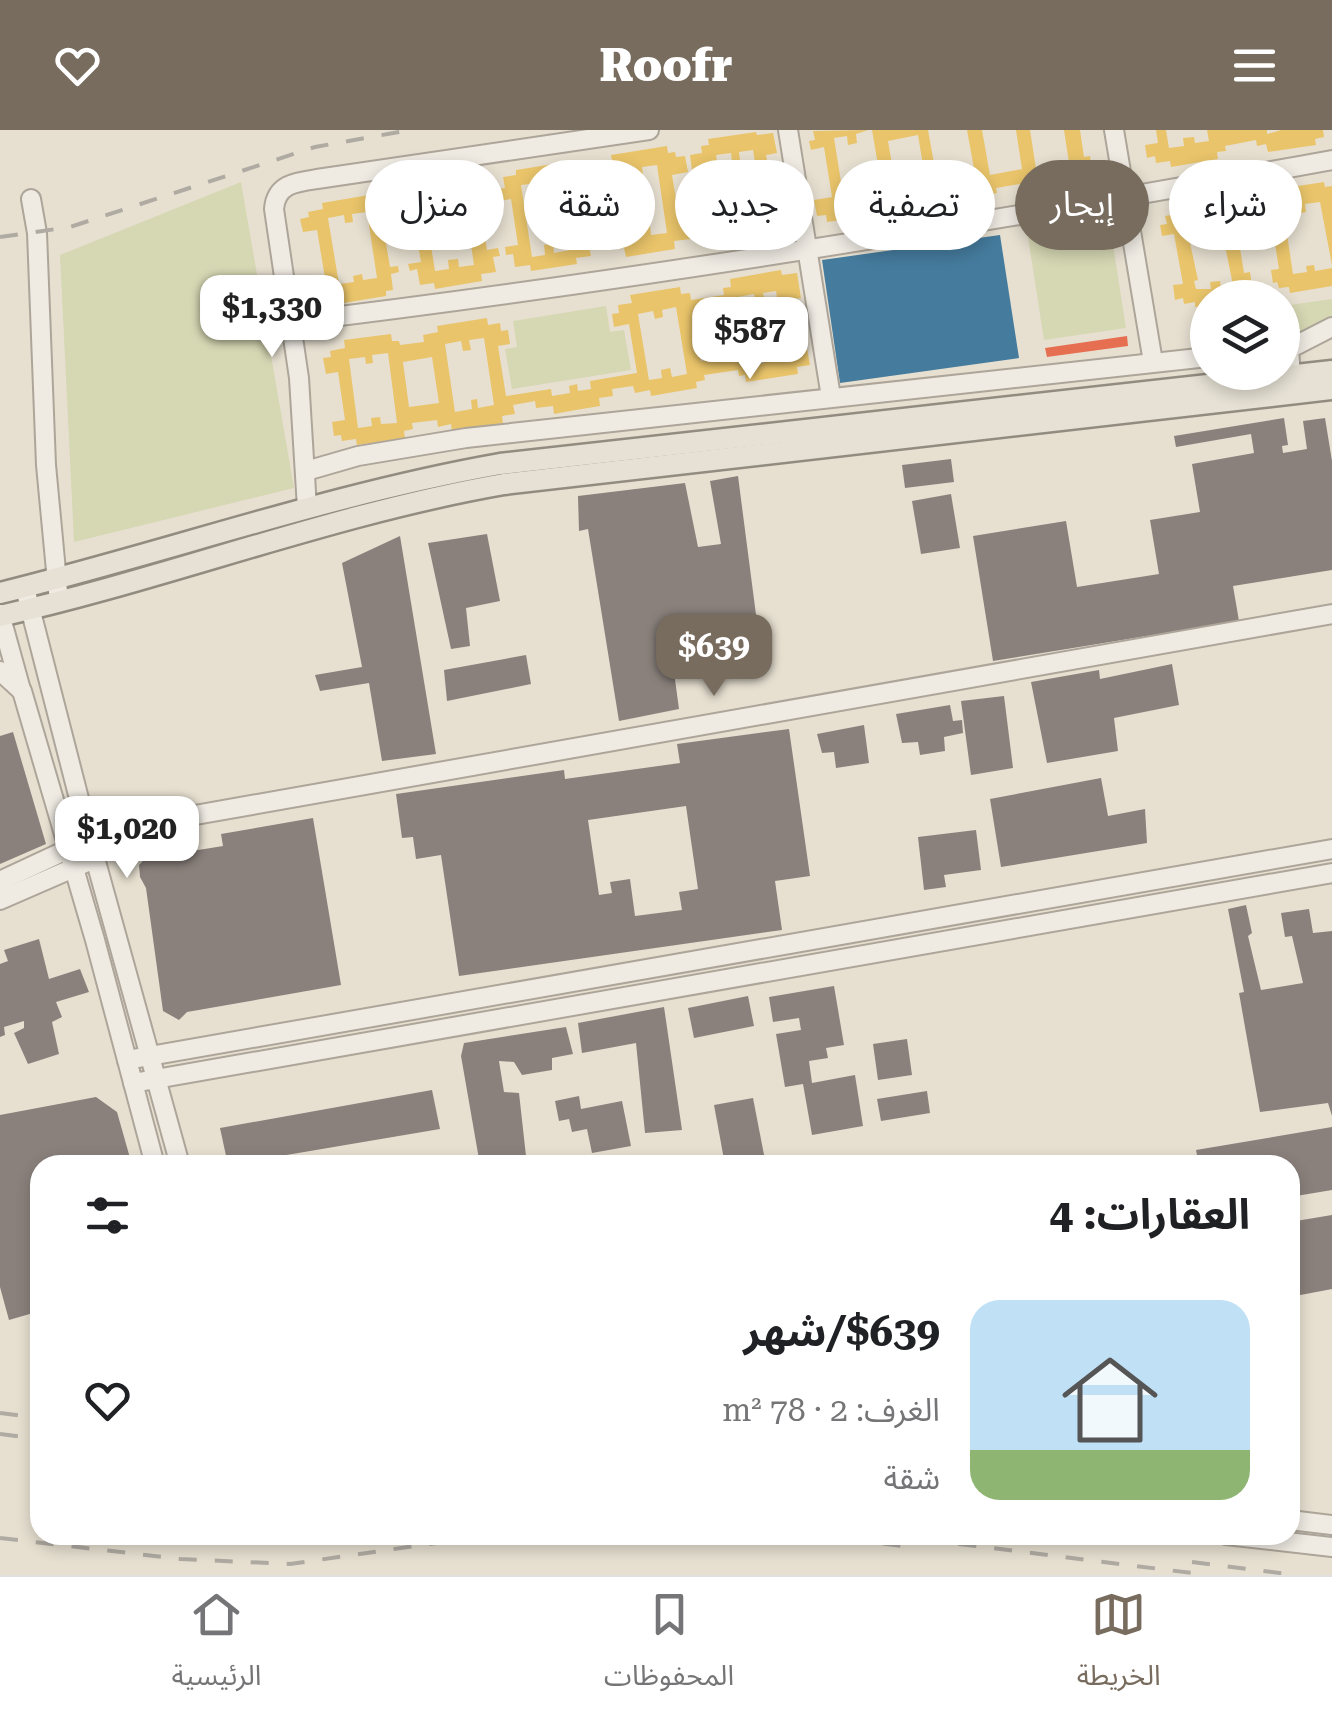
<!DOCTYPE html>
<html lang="ar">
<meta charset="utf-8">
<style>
body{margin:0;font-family:"Roboto Serif","Noto Sans Arabic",serif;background:#f6f6f6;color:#202124;direction:rtl;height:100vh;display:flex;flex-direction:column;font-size:38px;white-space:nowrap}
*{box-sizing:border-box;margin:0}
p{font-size:32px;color:#757577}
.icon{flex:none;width:55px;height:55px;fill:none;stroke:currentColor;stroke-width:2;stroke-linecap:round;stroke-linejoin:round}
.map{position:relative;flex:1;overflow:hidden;direction:ltr}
.sheet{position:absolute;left:30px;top:1025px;width:1270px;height:390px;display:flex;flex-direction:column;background:#fff;border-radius:30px;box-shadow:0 5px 15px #0003;direction:rtl}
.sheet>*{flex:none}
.top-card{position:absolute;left:30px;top:30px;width:1272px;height:90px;direction:rtl;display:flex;gap:20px}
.fabs{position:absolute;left:1190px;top:150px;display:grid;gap:20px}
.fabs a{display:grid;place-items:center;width:110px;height:110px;border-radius:50%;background:#fff;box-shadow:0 5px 15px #0003;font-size:50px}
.price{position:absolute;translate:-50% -85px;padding:0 22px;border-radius:20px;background:#fff;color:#222;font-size:32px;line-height:65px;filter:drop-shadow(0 2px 5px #0008)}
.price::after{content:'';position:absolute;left:50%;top:60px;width:30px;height:22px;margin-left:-15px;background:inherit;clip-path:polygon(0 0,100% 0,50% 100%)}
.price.selected{background:#786c5e;color:#fff}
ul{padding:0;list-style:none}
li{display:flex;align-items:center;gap:30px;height:250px;padding:0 50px}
li span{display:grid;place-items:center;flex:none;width:280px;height:200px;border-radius:30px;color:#555}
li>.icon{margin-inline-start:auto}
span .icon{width:120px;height:120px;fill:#fffc;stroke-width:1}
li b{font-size:42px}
h2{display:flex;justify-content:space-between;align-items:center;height:120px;padding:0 50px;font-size:42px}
.chip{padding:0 35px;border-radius:45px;background:#fff;box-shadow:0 5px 15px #0003;font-size:35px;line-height:90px}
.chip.selected{background:#786c5e;color:#fff}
header{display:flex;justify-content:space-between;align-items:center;height:130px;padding:0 50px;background:#786c5e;color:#fff;font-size:45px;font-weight:800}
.dock{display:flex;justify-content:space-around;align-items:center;height:140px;border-top:2px solid #e0e0e0;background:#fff;font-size:28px;color:#757577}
.dock a{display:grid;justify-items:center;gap:5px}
.dock .selected{color:#786c5e}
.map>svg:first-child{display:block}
.green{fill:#d6d7b3}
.homes{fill:#e9c46a;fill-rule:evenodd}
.shops{fill:#e76f51}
.public{fill:#457b9d}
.industry{fill:#8a817c;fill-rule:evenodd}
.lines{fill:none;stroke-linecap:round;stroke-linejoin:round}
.minor-casing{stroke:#ada599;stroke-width:22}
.major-casing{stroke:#928b80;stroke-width:25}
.minor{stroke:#efebe3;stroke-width:18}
.major{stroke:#e6e1d4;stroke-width:20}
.rail{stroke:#afaaa2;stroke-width:4;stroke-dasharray:18 18;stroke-linecap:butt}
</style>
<header><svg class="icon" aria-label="menu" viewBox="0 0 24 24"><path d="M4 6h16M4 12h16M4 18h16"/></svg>Roofr<svg class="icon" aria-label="heart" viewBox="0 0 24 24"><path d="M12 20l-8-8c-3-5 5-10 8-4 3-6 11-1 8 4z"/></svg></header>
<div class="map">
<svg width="1332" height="1445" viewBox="0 0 1332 1445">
<rect width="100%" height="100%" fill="#e7e0d1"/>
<g class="green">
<polygon points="241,52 294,358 74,412 60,125"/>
<polygon points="1109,89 1126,198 1044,210 1027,101"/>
<polygon points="1332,169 1332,186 1303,203 1283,205 1282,176"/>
<polygon points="606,176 610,202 624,200 631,240 512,259 505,219 517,217 513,191"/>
</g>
<g class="homes">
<path d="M868,0L856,4L857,13L848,15L847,6L834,8L845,77L859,74L858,66L866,64L868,72L884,70L872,0H928L939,61L954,59L953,50L962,49L963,57L977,55L967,0H982L990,45L1022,39L1016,0H1030L1037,45L1047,43L1046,36L1057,35L1058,41L1070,39L1064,0H1080L1084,27L1090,26L1093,46L1081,48L1083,57L1032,64L1031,58L1021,60L1020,54L996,58L997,63L985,65L986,71L939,80L938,72L923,75L922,69L903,72L904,78L892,80L893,87L843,95L842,90L827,92L826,85L817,86L814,70L832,67L824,17L811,20L809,11L815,10L813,1ZM918,5L926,53L896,58L888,11Z"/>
<polygon points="1156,0 1166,0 1169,18 1184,16 1183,8 1194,7 1195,13 1209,11 1207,0 1267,0 1267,4 1281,0 1323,0 1324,7 1315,9 1316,15 1268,22 1266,14 1257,16 1256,10 1225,16 1226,21 1217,22 1218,29 1171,37 1170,31 1156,33 1155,26 1147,28 1145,15 1158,13"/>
<path d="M756,2L757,5L773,3L777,23L766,25L775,73L782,72L785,91L771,94L772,102L725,109L724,104L710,107L707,94H703L701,88L713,86L705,38L692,40L690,25L702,23L701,16L709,15L708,9ZM753,20L764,87L749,89L748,83L738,85L739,91L727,93L716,25L731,23L732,31L740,30L739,22Z"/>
<path d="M667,16L668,23L675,22L676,27L685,26L688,42L672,45L680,93L693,91L694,95L689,96L691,109L674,111L675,119L626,127L624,118L608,120L601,102L615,99L607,50L595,52L594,44L600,43L598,32L612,30L611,25ZM657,35L667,103L651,105L650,96L640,97L642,107L630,109L619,41L633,39L635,46L643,45L642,37Z"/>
<path d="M566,32L567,39L579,37L581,47L585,46L587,54L574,56L581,105L595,103L597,110L588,112L591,126L576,128L577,134L531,141L530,135L515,137L513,124L506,125L505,117L518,115L511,69L499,71L497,59L505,58L503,47L516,45V40ZM559,50L570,120L554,123L553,113L544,115L545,125L532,127L521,55L538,53L539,61L548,60L546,52Z"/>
<path d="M468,48L469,55L479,53L481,62L488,61L490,72L480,74L487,120L498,118L500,126L493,127L496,142L481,144L482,151L435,159L434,153L420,155L417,139L410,141L408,134L421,132L413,85L382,89L390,137L398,136L399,142L391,144L393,160L386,161V166L338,174L337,168L321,171L319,164L313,165L311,150L325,148L317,100L303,102L300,89L309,87L308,82L323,79L322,73L369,65L370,71L380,69L381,74L407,69L406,63L421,61L420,56ZM464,66L474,135L459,137L458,129L448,130L449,139L435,141L424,72L440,69L442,80L451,79L449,68ZM367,82L377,148L363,150L362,144L353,146L354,152L339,154L328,88L344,85L345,93L353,92L352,84Z"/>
<path d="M1324,52L1325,57L1332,56V135L1320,72L1305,74L1306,82L1297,84L1296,76L1283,78L1293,144L1307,142L1306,136L1314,135L1315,141L1332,138V156L1290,163L1289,157L1279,158L1277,152L1273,153L1271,140L1279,139L1271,88L1236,94L1244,143L1250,142L1252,156H1249V161L1243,162L1244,168H1208V175L1195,177V172L1184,174L1183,168L1175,170L1173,155L1183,154L1174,104L1162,106L1160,95L1167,94L1165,86L1178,84L1177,78L1222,70L1223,76L1228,75L1229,80L1267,74L1266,67L1273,66L1272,60ZM1223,88L1225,96H1221L1233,155L1221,157L1220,151L1210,152L1211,159H1196L1194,151L1198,150L1186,94L1200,91L1201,99L1209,98L1208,90Z"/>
<path d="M781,140L782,145L797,143L801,168L793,169L800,214L806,213L810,235L797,237L798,244L746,252L745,245L739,246L738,240L704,245L705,250L696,252L697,258L651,266L650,260L635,263L633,256L612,259L613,266L599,268L600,276L576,280L554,284L553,276L536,278L535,271L513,275L515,284L502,286L503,293L452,301L451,294L438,297L437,290L412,293L413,299L404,301L405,308L357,315L356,309L342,311L341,305L334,306L332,292L345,290L338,242L326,244L323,228L331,227L330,221L345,218L344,210L391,204L392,211H399L400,215L424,212L423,205L438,202L437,196L487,188L488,195L500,193L501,201L508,200L510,214L498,216L506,266L551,259L552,266L570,263L569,256L577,254L578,261L591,259L590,251L637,243L629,194L614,197L612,184L619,183L618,175L632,173L630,165L680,157L681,164L690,163L691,170L724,165L723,158L731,157L730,149ZM776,161L786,230L772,232L770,223L762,225L764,233L749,236L738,167L754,164L755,173L765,171L763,163ZM676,177L687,244L672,247L670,238L661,240L662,248L649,250L638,184L653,181L655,189L663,187L662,180ZM728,179L736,225L701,231L693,185ZM484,208L494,275L478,278L477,269L471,270L472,279L455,282L445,214L461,211L463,221L471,220L469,210ZM388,223L397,293L381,294L380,287L371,288L372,296L358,298L349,229L365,227L366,234L373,233L372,225ZM432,227L439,273L409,277L403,232Z"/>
</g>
<polygon class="shops" points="1127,206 1128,216 1047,227 1045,218"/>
<polygon class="public" points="1000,105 1019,228 840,253 822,130"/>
<g class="industry">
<polygon points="1284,288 1288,315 1282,316 1283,323 1307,319 1303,291 1325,288 1332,331 1332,440 1233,456 1239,491 993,531 973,406 1066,391 1077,457 1159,444 1150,390 1200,382 1192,334 1254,323 1251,304 1176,317 1174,306"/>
<polygon points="951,329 954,352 905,358 902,335"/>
<polygon points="738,346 762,531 674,542 679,579 619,591 588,399 579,401 578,366 685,353 698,417 721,414 710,351"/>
<polygon points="951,364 960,418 921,424 912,371"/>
<polygon points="487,404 500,471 466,478 470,516 451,519 428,413"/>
<polygon points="400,406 436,624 382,631 369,553 320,561 315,545 362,537 342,433"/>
<polygon points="526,525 531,554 447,571 444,540"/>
<polygon points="1172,534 1179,575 1114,588 1118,621 1047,633 1031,552 1099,540 1100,549"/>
<polygon points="1004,566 1013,638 971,645 961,571"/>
<polygon points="950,575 953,591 962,590 963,603 944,607 945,621 920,625 918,612 902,613 896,584"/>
<polygon points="864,595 869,633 836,638 834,622 822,623 817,604"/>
<path d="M789,599L810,746L775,751L782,800L459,846L441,725L416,729L413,707L402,708L396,664L564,640L565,649L680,633L677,614ZM686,676L698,759L679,762L682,780L635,786L630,749L610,752L612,763L599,765L588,690Z"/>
<polygon points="13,602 46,714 0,734 0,606"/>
<polygon points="1101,648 1108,686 1145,679 1147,713 1001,737 990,669"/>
<polygon points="313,688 341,855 187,882 179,890 163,881 146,758 140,747 139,735 147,727 161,727 163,718 175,714 186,722 223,716 221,704"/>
<polygon points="976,700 981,740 944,745 946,757 924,760 918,707"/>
<polygon points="1246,775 1252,803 1248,806 1261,860 1303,853 1292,806 1285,807 1281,783 1309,779 1313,803 1332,801 1332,986 1328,973 1260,982 1239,863 1244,862 1228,779"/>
<polygon points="39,809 49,849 80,839 89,862 56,872 62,887 52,892 59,924 28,934 14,903 24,898 24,891 4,897 5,905 0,907 0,834 8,831 4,820"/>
<polygon points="834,856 844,915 826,918 828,928 809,931 812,953 855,945 863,996 812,1005 803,954 785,957 776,904 801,900 799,888 773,892 769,867"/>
<polygon points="748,866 754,896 694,908 688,878"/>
<polygon points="664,877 682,1000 645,1003 636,913 582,923 578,893"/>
<polygon points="566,897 573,924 552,928 552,940 522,945 514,932 499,931 504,962 519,963 527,1035 480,1035 461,926 464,913"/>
<polygon points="907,909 912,945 878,950 873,914"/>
<polygon points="432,960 440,999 228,1035 220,998"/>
<polygon points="927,961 930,983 881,991 877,969"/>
<polygon points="579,966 581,979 622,971 631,1016 592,1023 587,999 572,1002 569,989 559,991 555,971"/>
<polygon points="96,967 117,982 132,1035 40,1035 40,1181 9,1190 0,1157 0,985"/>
<polygon points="753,968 766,1035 725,1035 714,975"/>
<polygon points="1332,997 1332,1060 1290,1067 1290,1035 1199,1035 1196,1020"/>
<polygon points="1332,1085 1332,1159 1290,1167 1290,1092"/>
</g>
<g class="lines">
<defs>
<g id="minor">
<polyline points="788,0 831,267"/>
<polyline points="1114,0 1153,232"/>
<polyline points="31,69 37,103 46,335 58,462"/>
<path d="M291,192C639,150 987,93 1332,30"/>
<polyline points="1291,247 1289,219 1332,197"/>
<polyline points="306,341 358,326 466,308 1208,227"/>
<path d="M307,378L299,248L274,79C276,54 296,52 317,49L649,0"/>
<polyline points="27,466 85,692 180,1035"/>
<polyline points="0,484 21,560"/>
<polyline points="0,541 22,561 95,810 155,1035"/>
<polyline points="0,751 90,709 133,696 1332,484"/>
<polyline points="0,770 85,733"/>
<polyline points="127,930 1332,719"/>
<polyline points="133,953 1332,743"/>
<polyline points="1290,1390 1332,1395"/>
<polyline points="1226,1405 1332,1417"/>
</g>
<g id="major">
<path d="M0,463C167,422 330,364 500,334L1332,241"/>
<path d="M0,486C169,448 332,384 504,354L1332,259"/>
</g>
</defs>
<use href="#minor" class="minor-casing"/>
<use href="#major" class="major-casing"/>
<use href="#minor" class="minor"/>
<use href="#major" class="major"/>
<g class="rail">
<polyline points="0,107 70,97 315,17 410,0"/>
<polyline points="0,1283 40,1288"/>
<polyline points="0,1304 40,1309"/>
<polyline points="811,1405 903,1416"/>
<polyline points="887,1405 1208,1445"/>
<polyline points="0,1408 180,1429 290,1434 492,1405"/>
<polyline points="1192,1432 1296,1445"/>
</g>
</g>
</svg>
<div class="fabs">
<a><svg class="icon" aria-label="layers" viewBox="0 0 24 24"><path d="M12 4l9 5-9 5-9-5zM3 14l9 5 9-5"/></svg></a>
</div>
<b class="price" style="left:272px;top:230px">$1,330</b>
<b class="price" style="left:750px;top:252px">$587</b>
<b class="price selected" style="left:714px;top:569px">$639</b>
<b class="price" style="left:127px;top:751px">$1,020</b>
<div class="top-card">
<a class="chip">شراء</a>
<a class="chip selected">إيجار</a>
<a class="chip">تصفية</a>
<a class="chip">جديد</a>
<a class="chip">شقة</a>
<a class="chip">منزل</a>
</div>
<section class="sheet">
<h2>العقارات: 4<svg class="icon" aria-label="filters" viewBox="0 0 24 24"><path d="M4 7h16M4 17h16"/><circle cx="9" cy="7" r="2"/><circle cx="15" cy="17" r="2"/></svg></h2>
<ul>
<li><span style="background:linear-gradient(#bfe0f5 75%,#8fb573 0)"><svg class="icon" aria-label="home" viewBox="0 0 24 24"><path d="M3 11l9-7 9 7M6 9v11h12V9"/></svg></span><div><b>$639/شهر</b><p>الغرف: 2 · 78 m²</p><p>شقة</p></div><svg class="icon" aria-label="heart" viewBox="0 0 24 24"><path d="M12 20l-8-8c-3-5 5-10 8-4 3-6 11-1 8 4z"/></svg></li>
</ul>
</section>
</div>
<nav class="dock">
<a class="selected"><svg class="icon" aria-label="map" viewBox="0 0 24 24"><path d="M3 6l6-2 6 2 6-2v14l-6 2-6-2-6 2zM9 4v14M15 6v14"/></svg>الخريطة</a>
<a><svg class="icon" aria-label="saved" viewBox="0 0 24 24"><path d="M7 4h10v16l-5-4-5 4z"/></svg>المحفوظات</a>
<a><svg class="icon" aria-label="home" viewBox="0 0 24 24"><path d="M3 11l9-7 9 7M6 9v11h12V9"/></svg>الرئيسية</a>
</nav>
